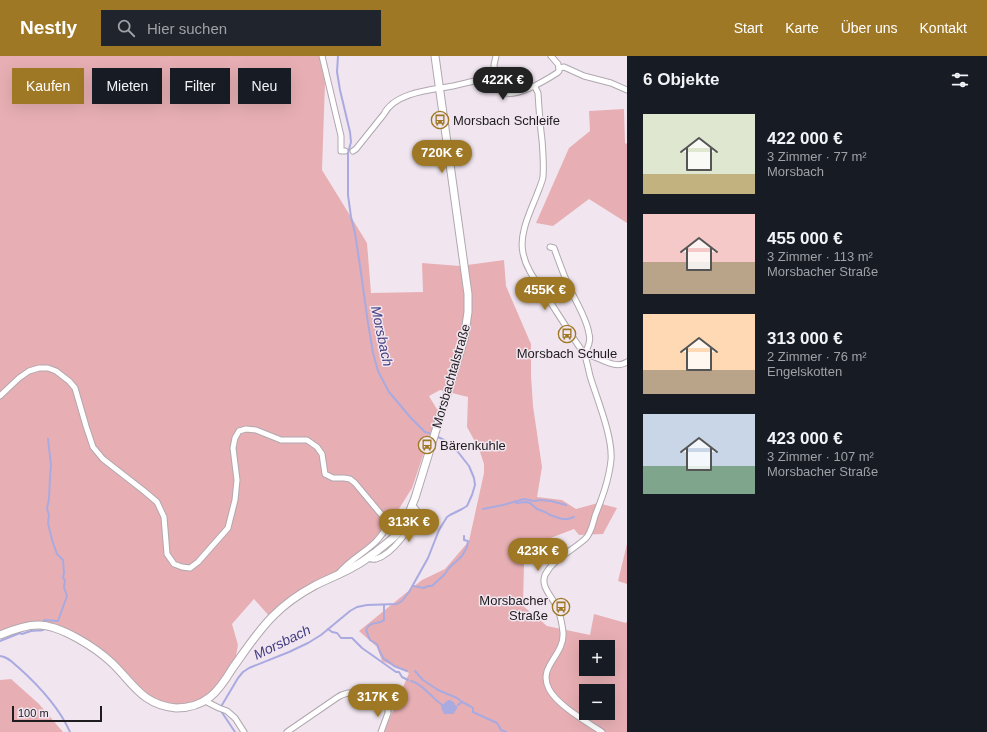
<!DOCTYPE html>
<html lang="de">
<meta charset="utf-8">
<style>
body{margin:0;font-family:Helvetica,sans-serif;background:#20242c;color:#f1f3f6;height:100vh;display:flex;flex-direction:column;font-size:15px;white-space:nowrap}
*{box-sizing:border-box;margin:0}
p{font-size:13px;color:#9ea1a6}
.icon{flex:none;width:22px;height:22px;fill:none;stroke:currentColor;stroke-width:2;stroke-linecap:round;stroke-linejoin:round}
.map{position:relative;flex:1;overflow:hidden}
.sheet{display:flex;flex-direction:column;background:#171b24;width:360px}
.sheet>*{flex:none}
.banner{position:absolute;left:12px;top:12px;width:380px;height:36px;display:flex;gap:8px}
.fabs{position:absolute;left:579px;top:584px;display:grid;gap:8px}
.fabs a{display:grid;place-items:center;width:36px;height:36px;border-radius:0px;background:#171b24;box-shadow:0 4px 16px #0002;font-size:20px}
.scale{position:absolute;left:12px;bottom:10px;width:90px;box-sizing:border-box;padding-left:4px;border:2px solid #1f1c1f;border-top:0;font-size:11px;line-height:14px;white-space:nowrap;color:#1f1c1f;-webkit-text-stroke:3px #f1e6f0;paint-order:stroke}
.price{position:absolute;translate:-50% -34px;padding:0 9px;border-radius:14px;background:#9f7826;color:#fff;font-size:13px;line-height:26px;filter:drop-shadow(0 1px 2px #0008)}
.price::after{content:'';position:absolute;left:50%;top:24px;width:12px;height:9px;margin-left:-6px;background:inherit;clip-path:polygon(0 0,100% 0,50% 100%)}
.price.selected{background:#222;color:#fff}
ul{padding:0;list-style:none}
li{display:flex;align-items:center;gap:12px;height:100px;padding:0 16px}
li span{display:grid;place-items:center;flex:none;width:112px;height:80px;border-radius:0px;color:#555}
li>.icon{margin-inline-start:auto}
span .icon{width:48px;height:48px;fill:#fffc;stroke-width:1}
li b{font-size:17px}
h2{display:flex;justify-content:space-between;align-items:center;height:48px;padding:0 16px;font-size:17px}
.chip{padding:0 14px;border-radius:0px;background:#171b24;box-shadow:0 4px 16px #0002;font-size:14px;line-height:36px}
.chip.selected{background:#9f7826;color:#fff}
header{display:flex;align-items:center;gap:24px;box-sizing:border-box;height:56px;padding:0 20px;background:#9f7826;color:#fff}
header strong{font-size:19px}
nav{display:flex;gap:22px;margin-inline-start:auto;font-size:14px}
.search{width:280px;height:36px;background:#20242c;display:flex;align-items:center;gap:10px;box-sizing:border-box;padding:0 14px;border-radius:0px;color:#9ea1a6;font-size:15px}
main{display:flex;flex:1;min-height:0}
.map>svg:first-child{display:block}
.green{fill:#e7afb3;fill-rule:evenodd}
.water{fill:#a9aae0}
.lines{fill:none;stroke-linecap:round;stroke-linejoin:round}
.stream{stroke:#a9aae0;stroke-width:2}
.minor-casing{stroke:#b0a7af;stroke-width:7}
.secondary-casing{stroke:#b0a7af;stroke-width:9}
.minor{stroke:#fff;stroke-width:5}
.secondary{stroke:#fff;stroke-width:7}
.labels{text-anchor:middle;dominant-baseline:central;stroke-width:3;stroke-linejoin:round;paint-order:stroke}
.poi-label{font-size:13px;fill:#1f1c1f;stroke:#f1e6f0;text-anchor:start}
.street-label{font-size:13px;fill:#1f1c1f;stroke:#f1e6f0}
.water-label{font-size:14px;font-style:italic;fill:#444082;stroke:#f1e6f0}
</style>
<header>
<strong>Nestly</strong>
<div class="search"><svg class="icon" aria-label="search" viewBox="0 0 24 24"><circle cx="10" cy="10" r="6"/><path d="M15 15l6 6"/></svg>Hier suchen</div>
<nav><a>Start</a><a>Karte</a><a>Über uns</a><a>Kontakt</a></nav>
</header>
<main>
<div class="map">
<svg width="627" height="676" viewBox="0 0 627 676">
<rect width="100%" height="100%" fill="#f1e6f0"/>
<g class="green">
<path d="M0,0H319L325,27L322,114L367,187L371,237L423,236L422,207L460,210L504,204L506,230L531,288V319L533,350L542,411L537,441L562,444L576,453L598,447L617,452L603,478L579,479L574,473L548,483L524,508L523,550L547,570L590,579L594,558L626,567L627,565V676H384L409,617L382,605L377,591L359,575L422,524L445,513L469,485L484,417V408L479,393L467,371L468,341L440,334L429,340L438,355L412,432L379,485L334,521L270,561L254,543L232,568L238,589L235,605L207,640L197,646L185,649H173L152,643L126,619L94,593L42,567L0,576ZM586,591H608V613H586ZM586,635H608V657H586Z"/>
<polygon points="624,53 625,87 627,88 627,167 589,143 553,170 536,167 569,92 590,75 589,55"/>
<polygon points="627,488 627,528 618,525"/>
<polygon points="11,623 39,648 63,676 0,676 0,624"/>
</g>
<path class="water" d="M448,644H450L455,647L454,648L458,651C456,653 456,655 453,658H444L442,654L441,650Z"/>
<g class="lines">
<g class="stream">
<polyline points="338,0 337,16 340,34 350,76 351,86 348,97 348,139 351,161 355,177 360,210 368,267 373,297 378,315 389,336 411,362 425,376 432,378"/>
<polyline points="515,446 517,447 526,446 530,447 537,453 545,456 550,459 562,463 568,463 574,461"/>
<polyline points="483,453 503,449 524,443 534,445 540,444 551,445 566,449"/>
<polyline points="413,530 424,532 428,530 432,530 445,518 449,512 462,500 467,491 468,485 464,484 464,480"/>
<path d="M384,549V564C378,569 369,565 366,574L370,584L377,588L380,596L384,603L388,605L394,610L407,615"/>
<polyline points="44,564 58,565 67,540 64,531 65,525 63,521 64,517 63,504 57,498 52,484 48,467 49,459 47,453 49,443 50,421 51,409 48,383"/>
<polyline points="328,573 332,576 337,577 341,582 352,582 362,592 396,616 399,616 402,621 408,624"/>
<path d="M0,585L20,577L22,578C25,577 28,576 31,575C35,574 39,575 43,574"/>
<path d="M0,600C8,601 12,606 18,611C37,628 59,651 70,676"/>
<polyline points="415,615 423,624 438,634 457,642 462,646 470,650 473,652 473,656 497,667 501,674 506,676"/>
<path d="M411,625C420,627 425,634 432,640C435,644 439,646 442,649"/>
<polyline points="458,649 462,646"/>
<polyline points="235,676 221,655 222,649 238,622 243,616 249,612 289,596 308,587 321,579 350,555 357,551 367,549 397,548 402,545 409,536 428,502 439,474 447,461 450,459 462,453 467,450 472,439 475,429 474,422 469,410 458,396 444,384 436,380"/>
</g>
<defs>
<g id="minor">
<polyline points="322,0 341,80 341,95 345,95"/>
<polyline points="551,0 558,8 559,12"/>
<polyline points="559,12 564,11 584,20 611,27 627,34"/>
<polyline points="496,27 494,9 496,0"/>
<path d="M535,31L538,37C539,53 540,69 542,84C543,97 544,108 543,121C542,127 538,135 536,141C529,158 519,179 523,197C526,213 536,225 545,238C553,250 561,263 569,275C573,282 578,289 583,296C587,303 588,312 590,320C597,343 613,381 611,404C609,424 602,442 595,460C593,467 591,478 585,483C572,495 554,502 545,519C540,531 553,541 557,552C561,559 562,568 563,576C565,600 537,610 549,633C557,649 587,666 602,676"/>
<path d="M353,95L356,93L384,58C395,36 432,34 453,30C466,27 481,22 493,25C497,28 499,34 503,36C516,43 546,24 557,17L559,15V12"/>
<path d="M550,191L554,192C559,206 564,220 570,233C576,246 587,263 589,278C591,284 588,293 584,298C598,299 614,315 627,306"/>
<path d="M0,340L19,322L29,315L39,312H48L56,315L69,325L75,332L86,370L93,391L103,403L144,435L157,446L164,461L167,498L174,508L182,511L190,512L198,506L228,472L235,444L237,424L233,392L235,382L239,375L246,373L256,374L281,384H307L317,391L322,398L325,418L333,422H344L350,423L355,427L385,463L387,469C378,492 353,499 339,517"/>
<path d="M367,502C370,503 373,504 376,503C393,498 412,471 417,455L415,452L411,450"/>
<polyline points="205,645 219,652 227,655 235,662 244,676"/>
<path d="M287,676L338,641C341,639 344,638 348,637C358,636 381,641 388,649V657L381,676"/>
</g>
<path id="secondary" d="M0,579C12,574 25,569 38,569C60,569 95,591 112,607C133,627 142,649 176,652C188,652 200,649 210,641C219,634 226,623 232,613C245,595 257,576 273,560C285,548 299,538 314,530C327,523 342,518 355,510C363,506 370,500 377,495C384,489 392,484 398,477C406,467 410,454 415,442L464,283L468,256V238L435,0"/>
</defs>
<use href="#minor" class="minor-casing"/>
<use href="#secondary" class="secondary-casing"/>
<use href="#minor" class="minor"/>
<use href="#secondary" class="secondary"/>
</g>
<defs>
<symbol id="bus-ring" viewBox="-11 -11 22 22"><circle r="9.5" fill="#f1e6f0" stroke="#9f7826" stroke-width="1.5"/><path d="M-5-6H5V4H4V6H2V4H-2V6H-4V4H-5ZM-3.5-4V0h7V-4ZM-3.5 1.2v1.5H-2V1.2ZM2 1.2v1.5H3.5V1.2Z" fill="#9f7826"/></symbol>
</defs>
<g fill-rule="evenodd">
<use href="#bus-ring" x="430" y="54" width="20" height="20"/>
<use href="#bus-ring" x="557" y="268" width="20" height="20"/>
<use href="#bus-ring" x="417" y="379" width="20" height="20"/>
<use href="#bus-ring" x="551" y="541" width="20" height="20"/>
</g>
<g class="labels">
<g class="poi-label">
<text x="453" y="64">Morsbach Schleife</text>
<text x="567" y="297" text-anchor="middle">Morsbach Schule</text>
<text x="440" y="389">Bärenkuhle</text>
<text x="548" y="544" text-anchor="end">Morsbacher<tspan x="548" dy="15">Straße</tspan></text>
</g>
<g class="street-label">
<text transform="translate(451 320) rotate(-74)">Morsbachtalstraße</text>
</g>
<g class="water-label">
<text transform="translate(382 280) rotate(78)">Morsbach</text>
<text transform="translate(282 586) rotate(-26)">Morsbach</text>
</g>
</g>
</svg>
<div class="fabs">
<a>+</a>
<a>−</a>
</div>
<div class="scale">100 m</div>
<b class="price selected" style="left:503px;top:45px">422K €</b>
<b class="price" style="left:442px;top:118px">720K €</b>
<b class="price" style="left:545px;top:255px">455K €</b>
<b class="price" style="left:409px;top:487px">313K €</b>
<b class="price" style="left:538px;top:516px">423K €</b>
<b class="price" style="left:378px;top:662px">317K €</b>
<div class="banner">
<a class="chip selected">Kaufen</a>
<a class="chip">Mieten</a>
<a class="chip">Filter</a>
<a class="chip">Neu</a>
</div>
</div>
<section class="sheet">
<h2>6 Objekte<svg class="icon" aria-label="filters" viewBox="0 0 24 24"><path d="M4 7h16M4 17h16"/><circle cx="9" cy="7" r="2"/><circle cx="15" cy="17" r="2"/></svg></h2>
<ul>
<li><span style="background:linear-gradient(#dfe7d0 75%,#c2b280 0)"><svg class="icon" aria-label="home" viewBox="0 0 24 24"><path d="M3 11l9-7 9 7M6 9v11h12V9"/></svg></span><div><b>422 000 €</b><p>3 Zimmer · 77 m²</p><p>Morsbach</p></div></li>
<li><span style="background:linear-gradient(#f6c9c9 60%,#b9a48a 0)"><svg class="icon" aria-label="home" viewBox="0 0 24 24"><path d="M3 11l9-7 9 7M6 9v11h12V9"/></svg></span><div><b>455 000 €</b><p>3 Zimmer · 113 m²</p><p>Morsbacher Straße</p></div></li>
<li><span style="background:linear-gradient(#ffd9b3 70%,#b9a48a 0)"><svg class="icon" aria-label="home" viewBox="0 0 24 24"><path d="M3 11l9-7 9 7M6 9v11h12V9"/></svg></span><div><b>313 000 €</b><p>2 Zimmer · 76 m²</p><p>Engelskotten</p></div></li>
<li><span style="background:linear-gradient(#c9d6e8 65%,#7fa58c 0)"><svg class="icon" aria-label="home" viewBox="0 0 24 24"><path d="M3 11l9-7 9 7M6 9v11h12V9"/></svg></span><div><b>423 000 €</b><p>3 Zimmer · 107 m²</p><p>Morsbacher Straße</p></div></li>
</ul>
</section>
</main>
